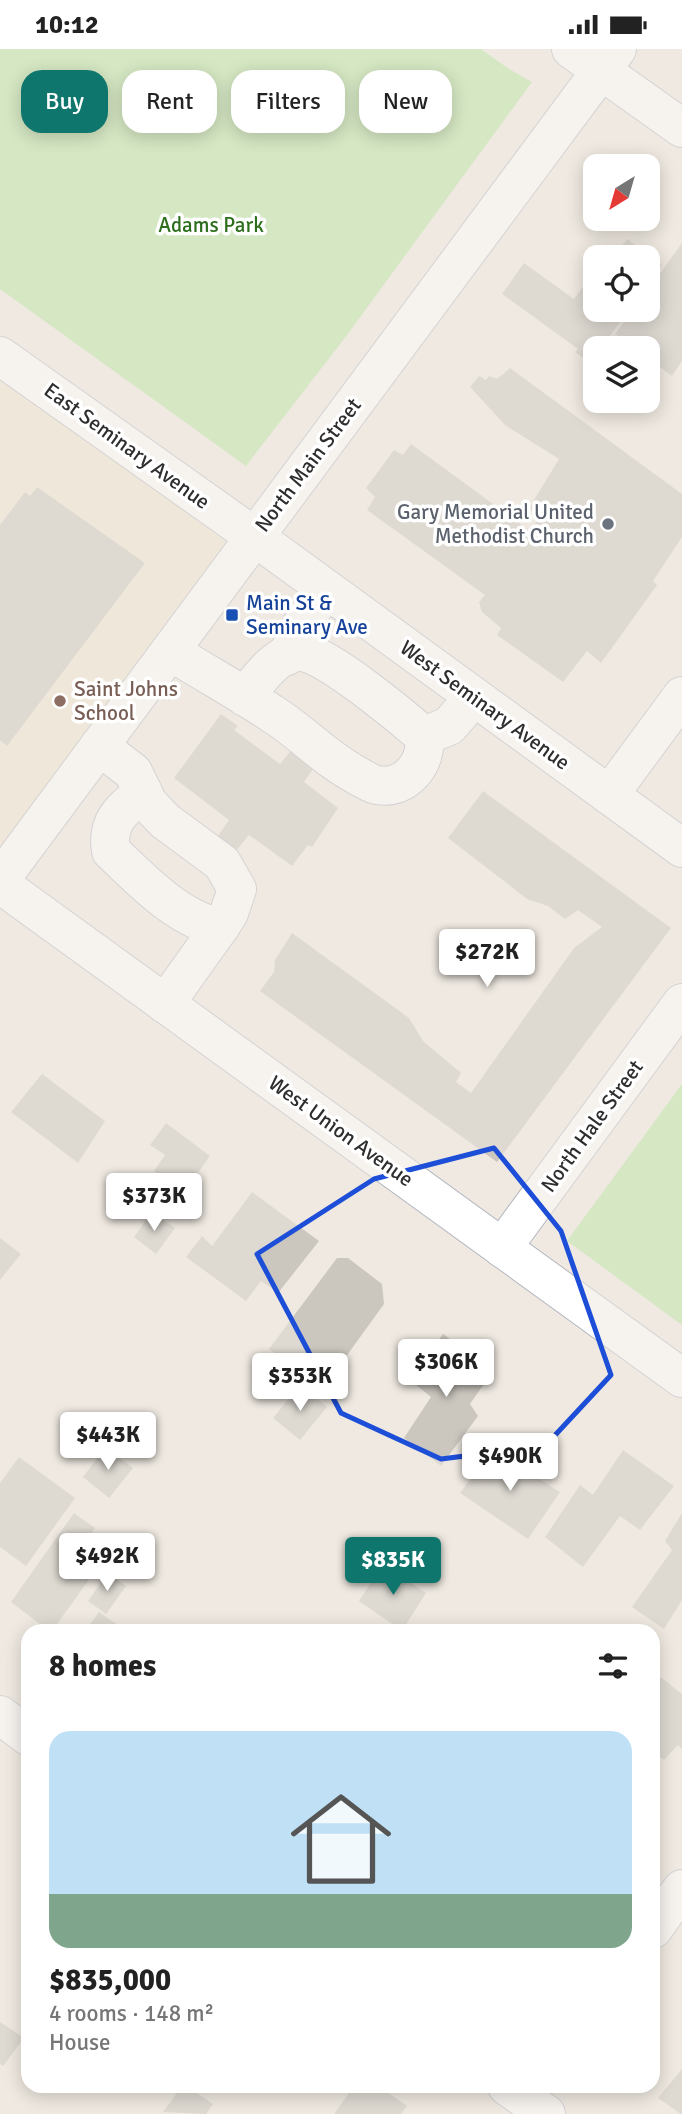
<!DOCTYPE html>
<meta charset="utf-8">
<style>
body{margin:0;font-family:Signika,sans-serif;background:#f6f6f6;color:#222;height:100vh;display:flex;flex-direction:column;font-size:26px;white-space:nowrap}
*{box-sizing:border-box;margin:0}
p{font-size:23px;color:#767676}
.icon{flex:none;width:38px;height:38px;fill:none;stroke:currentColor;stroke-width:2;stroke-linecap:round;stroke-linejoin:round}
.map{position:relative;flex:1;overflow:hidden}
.panel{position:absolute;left:21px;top:1575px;width:639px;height:469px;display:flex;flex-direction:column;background:#fff;border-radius:21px;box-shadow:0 4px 18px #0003}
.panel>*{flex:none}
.banner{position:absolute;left:21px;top:21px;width:640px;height:63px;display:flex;gap:14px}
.needle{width:46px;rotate:217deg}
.fabs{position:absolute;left:583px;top:105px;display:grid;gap:14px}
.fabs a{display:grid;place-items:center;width:77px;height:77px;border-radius:14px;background:#fff;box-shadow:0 4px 18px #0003;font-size:35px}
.price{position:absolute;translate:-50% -60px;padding:0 16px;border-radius:7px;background:#fff;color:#222;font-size:23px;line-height:46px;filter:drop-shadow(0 2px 4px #0008)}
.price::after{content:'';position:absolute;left:50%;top:42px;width:21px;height:16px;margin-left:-10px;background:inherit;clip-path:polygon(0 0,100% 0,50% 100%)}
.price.selected{background:#0f766e;color:#fff}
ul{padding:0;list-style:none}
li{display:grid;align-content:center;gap:14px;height:371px;padding:0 28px}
li span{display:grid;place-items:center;height:217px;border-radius:21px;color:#555}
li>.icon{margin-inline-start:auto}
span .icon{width:126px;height:126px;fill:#fffc;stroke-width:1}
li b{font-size:30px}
h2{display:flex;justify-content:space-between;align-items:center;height:84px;padding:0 28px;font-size:30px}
.chip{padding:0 24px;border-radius:21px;background:#fff;box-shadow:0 4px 18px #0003;font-size:24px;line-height:63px}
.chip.selected{background:#0f766e;color:#fff}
.status{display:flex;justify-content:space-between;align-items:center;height:49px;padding:0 35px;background:#fff;direction:ltr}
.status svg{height:19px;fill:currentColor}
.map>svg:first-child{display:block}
.education{fill:#f0e6d1}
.green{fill:#b6e59e}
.building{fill:#cbc7bf}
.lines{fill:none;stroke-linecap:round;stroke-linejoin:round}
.minor-casing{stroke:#b4b7c1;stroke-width:40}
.minor{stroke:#fff;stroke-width:38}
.marked{fill:none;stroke:#1d4ed8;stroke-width:5;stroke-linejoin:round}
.worship-dot{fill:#6b7280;stroke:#fff;stroke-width:2.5}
.transit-dot{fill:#1a4fb4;stroke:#fff;stroke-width:2.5}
.education-dot{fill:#8d6e63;stroke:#fff;stroke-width:2.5}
.labels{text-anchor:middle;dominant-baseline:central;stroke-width:7;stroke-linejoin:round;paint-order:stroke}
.park-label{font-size:21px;fill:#2c6e1b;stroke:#fff}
.street-label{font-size:21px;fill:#2e2e2e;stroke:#fff}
.worship-label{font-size:21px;fill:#5b616d;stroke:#fff;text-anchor:end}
.transit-label{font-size:21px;fill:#164399;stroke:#fff;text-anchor:start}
.education-label{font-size:21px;fill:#785e54;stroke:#fff;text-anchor:start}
</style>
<div class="status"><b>10:12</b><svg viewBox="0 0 49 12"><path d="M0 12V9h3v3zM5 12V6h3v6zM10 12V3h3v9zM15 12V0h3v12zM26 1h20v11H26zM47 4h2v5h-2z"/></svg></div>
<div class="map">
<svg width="682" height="2065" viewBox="0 0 682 2065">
<rect width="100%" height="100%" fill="#efe9e1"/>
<polygon class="education" points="0,322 239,491 0,812"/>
<g class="green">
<polygon points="0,0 481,0 509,20 532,33 347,286 246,417 0,240"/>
<polygon points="682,1035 682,1276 567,1192"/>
</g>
<g class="building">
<polygon points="627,190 662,216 648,236 648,208 614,208"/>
<polygon points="682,194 682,312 672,327 648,309 648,299 635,299 615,285 633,261 648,261 648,241"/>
<polygon points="524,214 574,250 595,221 595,261 629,261 601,299 595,299 595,308 590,314 575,303 578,300 502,245"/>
<polygon points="510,319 682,445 682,488 653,532 657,536 601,614 587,602 563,633 497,586 501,579 482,563 479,553 485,546 367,461 375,448 366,439 394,401 403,406 411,395 530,482 539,469 529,459 559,410 505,376 470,338 479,327 486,331 489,327 497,330"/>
<polygon points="37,438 145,514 7,697 0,691 0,476 25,443 30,447"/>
<polygon points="221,665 238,677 234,681 280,715 293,699 316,716 304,733 338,759 312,798 308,796 292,817 249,786 235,803 217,788 229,771 174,729"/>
<polygon points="483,742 671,879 497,1113 260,942 274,923 275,911 292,884 409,969 423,992 461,1024 456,1033 471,1044 574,899 602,878 578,861 565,870 548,857 527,850 448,789"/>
<polygon points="42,1025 105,1072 78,1114 11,1063"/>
<polygon points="166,1074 210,1107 178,1151 164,1141 170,1133 154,1122 165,1106 150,1096"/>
<polygon points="252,1143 319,1192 278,1244 261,1232 246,1252 186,1208 202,1187 212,1197"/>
<polygon points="152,1163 175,1179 156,1205 134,1188"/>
<polygon points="0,1189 21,1205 0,1231"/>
<polygon points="337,1209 348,1209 382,1235 384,1255 327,1334 311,1331 269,1300"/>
<polygon points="443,1285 493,1322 470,1355 478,1367 441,1417 404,1389 431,1348 410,1331"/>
<polygon points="300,1336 327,1358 300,1391 273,1369"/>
<polygon points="106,1398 133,1419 109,1449 83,1428"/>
<polygon points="493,1400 560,1443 528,1490 460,1444"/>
<polygon points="623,1401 674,1437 640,1481 620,1467 583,1518 545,1488 580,1436 593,1446"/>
<polygon points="19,1408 75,1449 26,1517 0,1498 0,1434"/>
<polygon points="74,1464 95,1479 86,1492 106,1507 52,1582 49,1582 11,1553"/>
<polygon points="682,1464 682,1551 664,1580 632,1558 672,1501 665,1492"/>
<polygon points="383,1515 426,1544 402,1582 359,1552"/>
<polygon points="108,1524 126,1537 106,1565 88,1552"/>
<polygon points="99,1563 126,1582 85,1582"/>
<polygon points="654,1623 682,1645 682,1700 678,1696 664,1711 653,1703"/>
<polygon points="0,1973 24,1989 3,2017 0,2015"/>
<polygon points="682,2020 682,2065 681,2065 658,2049"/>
<polygon points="182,2037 187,2037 213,2055 206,2065 163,2063"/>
<polygon points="354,2037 370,2037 380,2044 383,2040 407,2057 401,2065 334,2065"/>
</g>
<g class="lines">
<defs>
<g id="minor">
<polyline points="571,0 682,79"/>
<polyline points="0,307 255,488 682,799"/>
<path d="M170,602C203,623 238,642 271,664C302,683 324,709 358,727C364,730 371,735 377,736C406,742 428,713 424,687C401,667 330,608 303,603C279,600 257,632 245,648"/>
<polyline points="287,607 301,577 326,540"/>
<polyline points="424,687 449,677 474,648"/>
<path d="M99,697L133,723L148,754L165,772L222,814L237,840L229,864L220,878C180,872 139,829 111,802C106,772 122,761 143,743"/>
<polyline points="609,746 682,647"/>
<polyline points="0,831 617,0"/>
<polyline points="0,835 682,1329"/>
<polyline points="165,955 220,878"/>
<polyline points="502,1199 682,954"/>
<polyline points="0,1666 28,1687"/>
<polyline points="653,1880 682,1840"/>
<polyline points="507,2037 546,2065"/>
</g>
</defs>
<use href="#minor" class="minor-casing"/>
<use href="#minor" class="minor"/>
</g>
<path d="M0 0H682V2065H0ZM494,1099L561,1182L611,1326L545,1397L441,1410L341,1364L257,1205L374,1130Z" fill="#efe9e1" fill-opacity=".55" fill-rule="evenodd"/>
<path class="marked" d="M494,1099L561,1182L611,1326L545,1397L441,1410L341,1364L257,1205L374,1130Z"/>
<circle class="worship-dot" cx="608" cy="475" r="7"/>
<rect class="transit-dot" x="225" y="559" width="14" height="14" rx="3.5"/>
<circle class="education-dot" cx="60" cy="652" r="7"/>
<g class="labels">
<g class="park-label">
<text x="211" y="176">Adams Park</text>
</g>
<g class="street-label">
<text transform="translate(127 397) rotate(36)">East Seminary Avenue</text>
<text transform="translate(308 416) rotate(-53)">North Main Street</text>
<text transform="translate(485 656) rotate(36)">West Seminary Avenue</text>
<text transform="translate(592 1077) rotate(-54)">North Hale Street</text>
<text transform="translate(341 1082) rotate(36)">West Union Avenue</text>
</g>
<g class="worship-label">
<text x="594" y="463">Gary Memorial United<tspan x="594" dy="24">Methodist Church</tspan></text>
</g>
<g class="transit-label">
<text x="246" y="554">Main St &amp;<tspan x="246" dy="24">Seminary Ave</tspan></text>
</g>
<g class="education-label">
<text x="74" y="640">Saint Johns<tspan x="74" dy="24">School</tspan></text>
</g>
</g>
</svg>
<div class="fabs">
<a><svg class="needle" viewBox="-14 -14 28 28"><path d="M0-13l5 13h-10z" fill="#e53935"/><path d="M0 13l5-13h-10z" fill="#767676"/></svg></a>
<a><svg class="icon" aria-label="locate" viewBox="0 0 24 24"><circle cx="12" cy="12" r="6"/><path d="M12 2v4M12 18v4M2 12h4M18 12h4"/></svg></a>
<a><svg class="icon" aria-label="layers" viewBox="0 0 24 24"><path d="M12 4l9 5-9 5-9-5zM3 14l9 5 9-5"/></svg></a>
</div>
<b class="price" style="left:487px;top:940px">$272K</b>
<b class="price" style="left:154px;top:1184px">$373K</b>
<b class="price" style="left:446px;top:1350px">$306K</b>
<b class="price" style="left:300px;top:1364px">$353K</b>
<b class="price" style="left:108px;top:1423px">$443K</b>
<b class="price" style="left:510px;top:1444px">$490K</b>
<b class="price" style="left:107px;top:1544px">$492K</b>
<b class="price selected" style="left:393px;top:1548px">$835K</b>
<div class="banner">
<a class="chip selected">Buy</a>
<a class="chip">Rent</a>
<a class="chip">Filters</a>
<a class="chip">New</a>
</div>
<section class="panel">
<h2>8 homes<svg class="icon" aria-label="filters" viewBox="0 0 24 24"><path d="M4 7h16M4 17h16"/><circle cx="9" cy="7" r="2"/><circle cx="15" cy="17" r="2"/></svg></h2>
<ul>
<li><span style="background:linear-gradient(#bfe0f5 75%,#7fa58c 0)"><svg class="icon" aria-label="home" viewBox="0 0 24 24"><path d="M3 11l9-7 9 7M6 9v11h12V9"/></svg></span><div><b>$835,000</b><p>4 rooms · 148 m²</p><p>House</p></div></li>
</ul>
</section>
</div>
